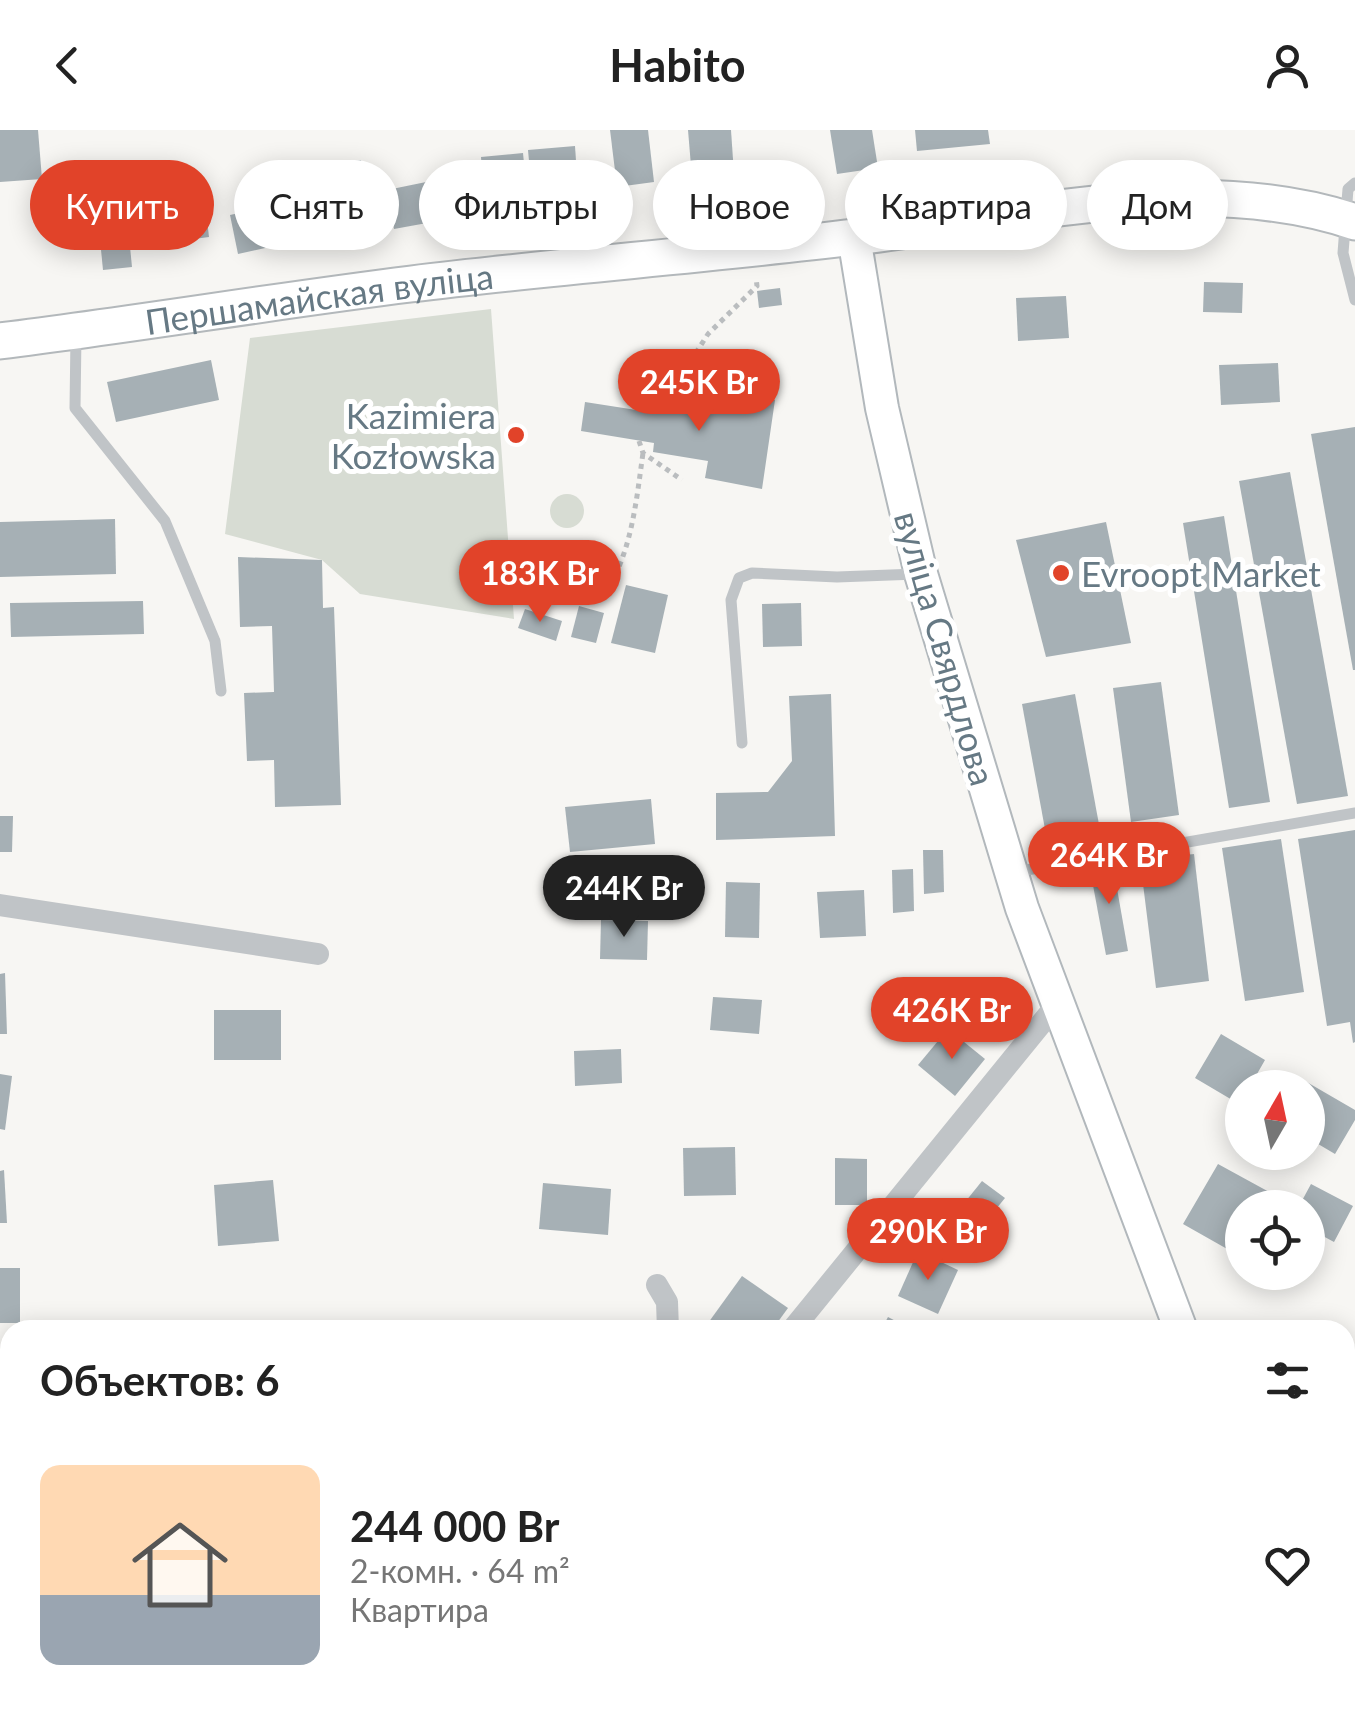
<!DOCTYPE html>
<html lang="ru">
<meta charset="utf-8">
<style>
body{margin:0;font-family:Lato,sans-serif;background:#f2f2f2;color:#222;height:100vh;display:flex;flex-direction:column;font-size:38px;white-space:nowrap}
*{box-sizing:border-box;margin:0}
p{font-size:32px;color:#767676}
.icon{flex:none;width:55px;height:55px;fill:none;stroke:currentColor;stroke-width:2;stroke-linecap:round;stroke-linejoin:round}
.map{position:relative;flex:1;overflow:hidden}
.panel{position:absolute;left:0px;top:1190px;width:1355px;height:392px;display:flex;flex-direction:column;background:#fff;border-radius:30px 30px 0 0;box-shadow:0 5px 25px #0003}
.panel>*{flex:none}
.guide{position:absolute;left:30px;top:30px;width:1295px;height:90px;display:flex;gap:20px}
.needle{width:65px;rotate:9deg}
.controls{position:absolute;left:1225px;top:940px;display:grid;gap:20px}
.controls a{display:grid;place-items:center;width:100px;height:100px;border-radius:50%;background:#fff;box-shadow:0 5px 25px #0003;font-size:50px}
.price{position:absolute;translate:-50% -85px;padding:0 22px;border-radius:35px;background:#e14329;color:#fff;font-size:32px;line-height:65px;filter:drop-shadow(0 2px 5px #0008)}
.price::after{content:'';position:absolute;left:50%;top:60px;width:30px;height:22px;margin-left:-15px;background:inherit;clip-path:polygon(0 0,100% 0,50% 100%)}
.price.active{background:#222;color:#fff}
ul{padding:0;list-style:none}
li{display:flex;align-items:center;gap:30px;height:250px;padding:0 40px}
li+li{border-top:2px solid #e0e0e0}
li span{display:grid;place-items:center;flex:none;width:280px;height:200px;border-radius:20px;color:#555}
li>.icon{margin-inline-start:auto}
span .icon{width:120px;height:120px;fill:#fffc;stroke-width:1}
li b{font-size:42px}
h2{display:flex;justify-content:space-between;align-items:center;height:120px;padding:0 40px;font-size:42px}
.chip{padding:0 35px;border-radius:45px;background:#fff;box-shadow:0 5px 25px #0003;font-size:35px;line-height:90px}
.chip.active{background:#e14329;color:#fff}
header{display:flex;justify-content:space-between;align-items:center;height:130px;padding:0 40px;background:#fff;font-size:45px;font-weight:700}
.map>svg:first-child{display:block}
.green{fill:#d7dcd3}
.building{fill:#a6b0b5}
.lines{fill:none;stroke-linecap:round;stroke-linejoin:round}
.secondary-casing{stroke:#b2b8bc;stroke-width:36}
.primary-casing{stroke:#b3b8bb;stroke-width:39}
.path{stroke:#babdbf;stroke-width:5;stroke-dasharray:5 5;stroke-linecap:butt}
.service{stroke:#c0c4c7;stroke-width:11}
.minor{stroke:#c0c4c7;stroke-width:22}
.tertiary{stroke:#c0c4c7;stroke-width:28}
.secondary{stroke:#fff;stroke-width:32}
.primary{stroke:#fff;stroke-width:35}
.poi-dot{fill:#e14329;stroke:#fff;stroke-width:4}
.labels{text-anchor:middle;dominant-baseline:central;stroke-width:10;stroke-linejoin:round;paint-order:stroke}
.street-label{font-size:35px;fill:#667984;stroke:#fff}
.poi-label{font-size:35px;fill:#667984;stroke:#fff;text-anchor:end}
</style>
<header><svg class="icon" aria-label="back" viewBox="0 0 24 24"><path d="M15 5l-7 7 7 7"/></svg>Habito<svg class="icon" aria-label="person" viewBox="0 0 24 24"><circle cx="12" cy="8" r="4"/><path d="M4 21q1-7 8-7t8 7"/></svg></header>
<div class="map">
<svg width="1355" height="1582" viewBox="0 0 1355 1582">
<rect width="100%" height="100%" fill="#f7f6f3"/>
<g class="green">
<polygon points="491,179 514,489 360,464 322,430 225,404 250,208"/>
<circle cx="567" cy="381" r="17"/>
</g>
<g class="building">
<polygon points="0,0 38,0 42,49 0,52"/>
<polygon points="610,0 648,0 654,52 617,57"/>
<polygon points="688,0 731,0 734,44 692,48"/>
<polygon points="830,0 872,0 878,38 837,44"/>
<polygon points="915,0 988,0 990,14 917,21"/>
<polygon points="575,16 578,60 532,64 528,20"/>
<polygon points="523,23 527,64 484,68 481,27"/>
<polygon points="361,30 367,77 323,82 317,36"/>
<polygon points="431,51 438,91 394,99 387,60"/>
<polygon points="203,55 209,107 156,114 150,61"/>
<polygon points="275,75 283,114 238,124 230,85"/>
<polygon points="126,76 132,137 103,140 97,79"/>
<polygon points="1204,152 1243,153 1242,183 1203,182"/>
<polygon points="780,158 782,175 759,178 757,161"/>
<polygon points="1066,166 1069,208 1018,211 1016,168"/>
<polygon points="211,230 219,270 116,292 107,252"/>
<polygon points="1278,233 1280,272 1221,275 1219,235"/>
<polygon points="721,261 775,270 762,359 705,348 708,331 653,322 654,313 581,301 585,272 662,284 664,273 718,282"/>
<polygon points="1355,297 1355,540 1353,540 1311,304"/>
<polygon points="1290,342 1348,666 1297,674 1239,351"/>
<polygon points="1224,386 1270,672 1229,678 1183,393"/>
<polygon points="115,389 116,444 0,447 0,392"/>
<polygon points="1106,392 1131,513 1046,527 1016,410"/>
<polygon points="238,427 322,430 323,478 334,477 341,675 275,677 274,630 247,631 244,563 274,562 272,496 240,497"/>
<polygon points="626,455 668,465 655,523 611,513"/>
<polygon points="143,471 144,504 11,507 10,473"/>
<polygon points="801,473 802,516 763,517 762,474"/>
<polygon points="579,476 604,483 596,513 571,507"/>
<polygon points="525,479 562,491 556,511 518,498"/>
<polygon points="1161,552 1179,685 1131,692 1113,558"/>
<polygon points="831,564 835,706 716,710 716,663 768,662 792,631 789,566"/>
<polygon points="1075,564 1100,700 1047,710 1022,574"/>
<polygon points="651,669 655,714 570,722 565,677"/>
<polygon points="0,686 13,686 12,722 0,722"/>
<polygon points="1355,700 1355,912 1353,913 1350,892 1327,896 1298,709"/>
<polygon points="1281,709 1304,862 1245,871 1222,718"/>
<polygon points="923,720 943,720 944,762 924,764"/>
<polygon points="1194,724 1209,851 1156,858 1140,730"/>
<polygon points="1112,730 1128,821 1106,825 1089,734"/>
<polygon points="913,739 914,781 893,783 892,740"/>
<polygon points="726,752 760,753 759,808 725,807"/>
<polygon points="864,760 866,806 820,808 817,762"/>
<polygon points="601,790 648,791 647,830 600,829"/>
<polygon points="5,843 7,904 0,904 0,844"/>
<polygon points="713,867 762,870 759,904 710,900"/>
<rect x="214" y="880" width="67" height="50"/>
<polygon points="948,899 985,929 955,966 918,935"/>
<polygon points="1221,904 1265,930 1249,958 1242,958 1239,974 1195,948"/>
<polygon points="621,919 622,953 575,956 574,921"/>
<polygon points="0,944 12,946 5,1000 0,999"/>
<polygon points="1305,951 1355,980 1355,990 1335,1024 1308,1008 1308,958 1301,958"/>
<polygon points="735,1017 736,1065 684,1066 683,1018"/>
<polygon points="835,1028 867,1029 867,1075 835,1075"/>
<polygon points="1218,1034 1271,1063 1262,1078 1242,1078 1242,1113 1236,1124 1183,1094"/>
<polygon points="4,1040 7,1093 0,1093 0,1041"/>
<polygon points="273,1050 279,1111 218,1116 214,1055"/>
<polygon points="982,1051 1005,1068 971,1110 949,1092"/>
<polygon points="543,1053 611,1059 608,1105 539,1099"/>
<polygon points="1311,1054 1353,1076 1334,1112 1308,1098 1308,1078 1298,1078"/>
<polygon points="918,1121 958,1140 938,1184 898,1166"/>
<rect x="0" y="1138" width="20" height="55"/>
<polygon points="742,1146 788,1178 772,1200 703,1200"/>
<polygon points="888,1187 913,1200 881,1200"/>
<rect x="0" y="1256" width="10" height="50"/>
<polygon points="1345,1268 1355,1274 1355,1281 1345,1299"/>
<polygon points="10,1360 10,1406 0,1407 0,1361"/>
<polygon points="10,1553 10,1572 21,1572 22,1582 0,1582 0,1555"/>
<polygon points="55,1572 100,1572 102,1582 56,1582"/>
<polygon points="236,1572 281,1572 282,1577 237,1579"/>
<rect x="429" y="1572" width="53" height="8"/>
<rect x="650" y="1572" width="49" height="10"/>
<polygon points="747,1572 797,1572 796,1582 746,1582"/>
<rect x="861" y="1572" width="32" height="10"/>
<polygon points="961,1572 998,1572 997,1582 960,1582"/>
<polygon points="1031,1575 1066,1578 1066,1582 1030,1582"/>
</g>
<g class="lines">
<defs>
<g id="secondary">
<polyline points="854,107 882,278 921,444 1022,778 1181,1200"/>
<polyline points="1288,1572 1289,1582"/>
</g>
<g id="primary">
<path id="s1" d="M0,211C137,194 274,171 411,154C558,136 707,125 854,107C1013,89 1199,39 1355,92"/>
</g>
</defs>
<use href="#secondary" class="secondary-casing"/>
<use href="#primary" class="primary-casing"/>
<g class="path">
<polyline points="644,282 646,276 678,251 708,204 757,156 756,148"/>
<polyline points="639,311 643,323 682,350"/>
<path d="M606,463C632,419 636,373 643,323"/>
</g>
<g class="service">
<polyline points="1355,53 1348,59 1343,123 1355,170"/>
<polyline points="76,206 75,278 165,391 215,511 221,561"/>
<polyline points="742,613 731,470 739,448 752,443 837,447 917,444"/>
<polyline points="1015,742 1355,683"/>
</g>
<g class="minor">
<polyline points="0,775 318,824"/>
<polyline points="657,1155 667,1172 668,1200"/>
<polyline points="792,1200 1058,873"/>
<polyline points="1345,1417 1355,1422"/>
<polyline points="1345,1496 1355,1494"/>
</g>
<polyline class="tertiary" points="0,1501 10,1500"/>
<use href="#secondary" class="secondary"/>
<use href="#primary" class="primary"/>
</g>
<g class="poi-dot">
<circle cx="516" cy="305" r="10"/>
<circle cx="1061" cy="443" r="10"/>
</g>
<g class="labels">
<g class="street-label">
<text stroke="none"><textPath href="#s1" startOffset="322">Першамайская вуліца</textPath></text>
<text transform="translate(946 518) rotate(74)">вуліца Свярдлова</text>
</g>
<g class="poi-label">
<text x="496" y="285">Kazimiera<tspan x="496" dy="40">Kozłowska</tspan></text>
<text x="1081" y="443" text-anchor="start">Evroopt Market</text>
</g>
</g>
</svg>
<div class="controls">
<a><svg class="needle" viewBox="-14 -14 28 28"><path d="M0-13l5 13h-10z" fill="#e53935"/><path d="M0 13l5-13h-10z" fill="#767676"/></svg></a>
<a><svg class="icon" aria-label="locate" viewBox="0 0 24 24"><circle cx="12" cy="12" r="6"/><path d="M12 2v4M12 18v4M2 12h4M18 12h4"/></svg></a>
</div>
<b class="price" style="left:699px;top:304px">245K Br</b>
<b class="price" style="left:540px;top:495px">183K Br</b>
<b class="price" style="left:1109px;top:777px">264K Br</b>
<b class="price active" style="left:624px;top:810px">244K Br</b>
<b class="price" style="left:952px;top:932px">426K Br</b>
<b class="price" style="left:928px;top:1153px">290K Br</b>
<div class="guide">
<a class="chip active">Купить</a>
<a class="chip">Снять</a>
<a class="chip">Фильтры</a>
<a class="chip">Новое</a>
<a class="chip">Квартира</a>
<a class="chip">Дом</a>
</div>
<section class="panel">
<h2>Объектов: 6<svg class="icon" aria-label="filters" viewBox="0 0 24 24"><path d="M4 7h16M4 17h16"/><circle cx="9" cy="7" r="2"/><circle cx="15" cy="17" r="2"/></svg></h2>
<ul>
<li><span style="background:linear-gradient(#ffd9b3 65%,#9aa5b1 0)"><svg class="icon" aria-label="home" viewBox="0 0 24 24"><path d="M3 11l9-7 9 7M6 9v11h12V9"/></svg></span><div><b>244 000 Br</b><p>2-комн. · 64 m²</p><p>Квартира</p></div><svg class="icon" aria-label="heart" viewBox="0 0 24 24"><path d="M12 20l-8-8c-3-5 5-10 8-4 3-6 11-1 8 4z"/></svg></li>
</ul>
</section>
</div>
